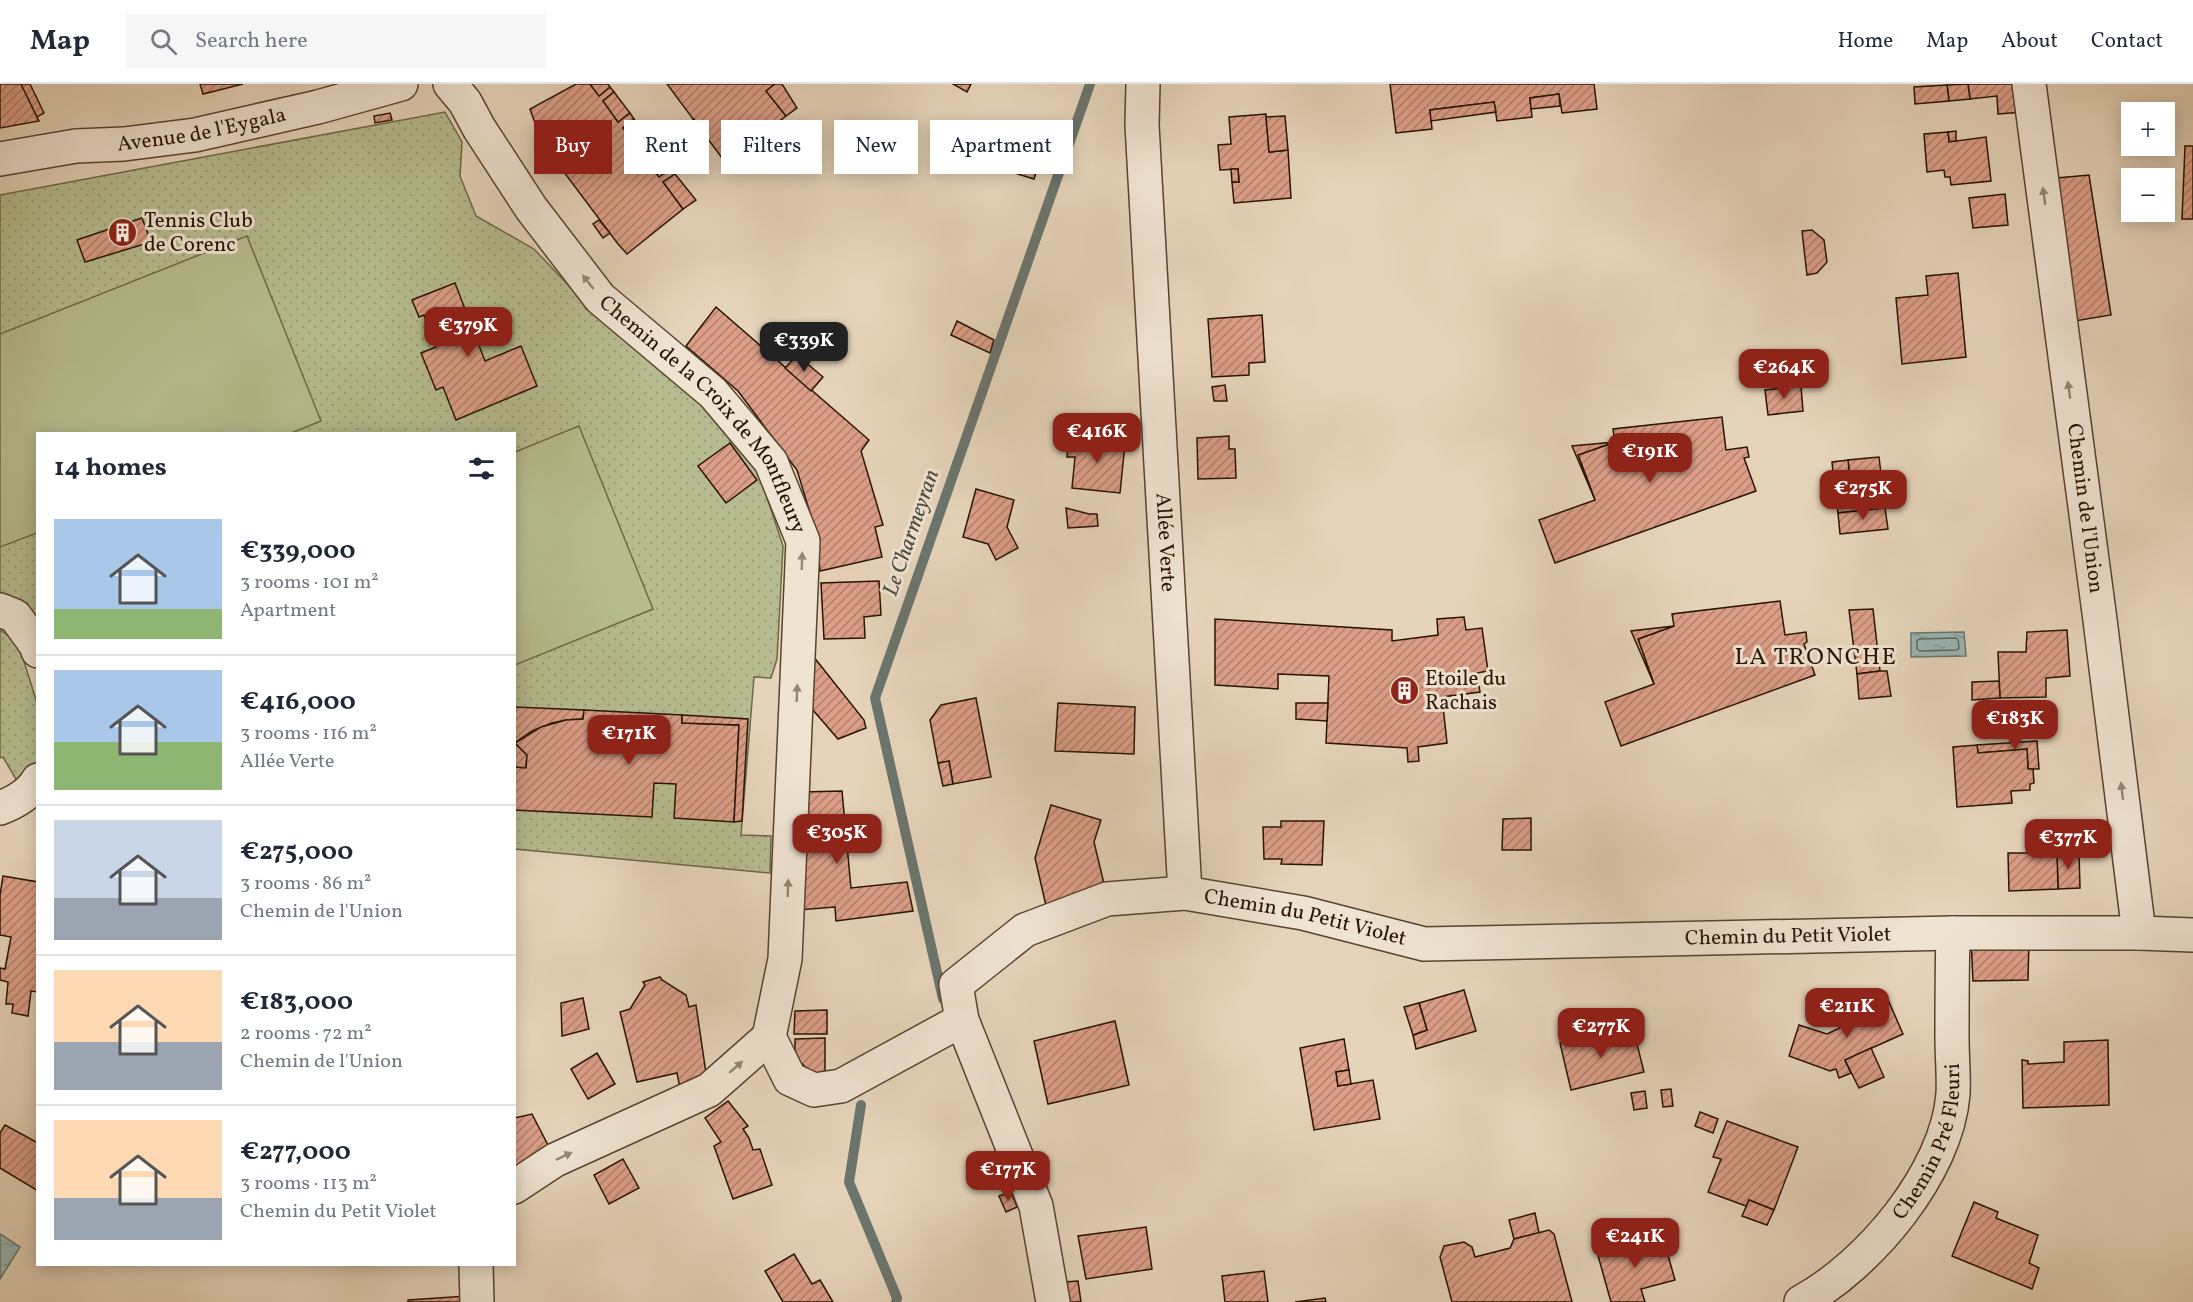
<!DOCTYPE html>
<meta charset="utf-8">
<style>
body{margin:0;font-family:Vollkorn,serif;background:#f6f6f7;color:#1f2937;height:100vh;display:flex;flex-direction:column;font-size:22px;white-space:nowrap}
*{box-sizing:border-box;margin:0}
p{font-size:20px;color:#747a83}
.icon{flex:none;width:33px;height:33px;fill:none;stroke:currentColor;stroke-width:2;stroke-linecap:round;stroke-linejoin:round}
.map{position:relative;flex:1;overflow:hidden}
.sheet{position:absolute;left:36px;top:348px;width:480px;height:834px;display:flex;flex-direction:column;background:#fff;border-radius:0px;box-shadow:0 3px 15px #0003}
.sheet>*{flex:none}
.banner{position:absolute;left:534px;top:36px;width:570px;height:54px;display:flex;gap:12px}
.tools{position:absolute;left:2121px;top:18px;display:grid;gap:12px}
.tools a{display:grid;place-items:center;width:54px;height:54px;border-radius:0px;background:#fff;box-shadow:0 3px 15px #0003;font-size:30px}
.price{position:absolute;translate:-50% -51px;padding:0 14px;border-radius:12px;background:#8f2418;color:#fff;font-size:20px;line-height:39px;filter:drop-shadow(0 2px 3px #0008)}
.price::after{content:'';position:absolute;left:50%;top:36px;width:18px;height:14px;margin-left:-9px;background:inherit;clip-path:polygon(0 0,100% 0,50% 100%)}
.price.selected{background:#222;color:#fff}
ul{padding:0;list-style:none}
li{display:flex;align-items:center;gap:18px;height:150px;padding:0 18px}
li+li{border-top:2px solid #e0e1e3}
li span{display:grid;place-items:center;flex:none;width:168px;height:120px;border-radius:0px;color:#555}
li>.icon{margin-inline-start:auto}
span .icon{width:72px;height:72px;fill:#fffc;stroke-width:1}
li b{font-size:26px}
h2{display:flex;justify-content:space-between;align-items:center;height:72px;padding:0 18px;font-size:26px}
.pill{padding:0 21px;border-radius:0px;background:#fff;box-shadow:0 3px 15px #0003;font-size:21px;line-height:54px}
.pill.selected{background:#8f2418;color:#fff}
header{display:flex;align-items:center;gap:36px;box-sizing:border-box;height:84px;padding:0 30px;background:#fff;border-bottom:2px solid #e0e1e3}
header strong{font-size:28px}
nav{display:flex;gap:33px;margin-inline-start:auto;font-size:21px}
.search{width:420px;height:54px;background:#f6f6f7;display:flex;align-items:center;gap:15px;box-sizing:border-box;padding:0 21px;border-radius:0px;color:#747a83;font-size:22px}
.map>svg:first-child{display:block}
.grass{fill:url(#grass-dots);stroke:#6f6848;stroke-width:1.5}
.pitch{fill:#b6bc8f;stroke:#6f6848;stroke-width:1.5}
.water{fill:url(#water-ripples);stroke:#6b756e;stroke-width:1.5}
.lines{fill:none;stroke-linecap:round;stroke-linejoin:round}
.shore{stroke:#60655c;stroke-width:1.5}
.stream{stroke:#6b756e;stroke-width:10}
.building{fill:url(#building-hatch);stroke:#281300;stroke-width:1.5}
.minor-casing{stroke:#58432e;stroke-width:36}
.minor{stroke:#efe3d2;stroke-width:33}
.oneway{fill:#958574}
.labels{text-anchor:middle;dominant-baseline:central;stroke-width:6;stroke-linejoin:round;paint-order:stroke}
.street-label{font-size:21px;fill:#281300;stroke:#efe3d2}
.poi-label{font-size:21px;fill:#281300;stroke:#efe3d2;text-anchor:start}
.water-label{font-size:22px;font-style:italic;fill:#4f4c40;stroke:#efe3d2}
.quarter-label{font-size:24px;letter-spacing:1.5px;fill:#281300;stroke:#efe3d2}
</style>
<header>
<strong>Map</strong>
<div class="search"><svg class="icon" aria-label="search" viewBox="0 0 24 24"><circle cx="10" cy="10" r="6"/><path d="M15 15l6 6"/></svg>Search here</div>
<nav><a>Home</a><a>Map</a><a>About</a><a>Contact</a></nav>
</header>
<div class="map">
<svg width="2193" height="1218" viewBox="0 0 2193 1218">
<defs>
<pattern id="grass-dots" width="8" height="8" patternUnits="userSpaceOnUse" patternTransform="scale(1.5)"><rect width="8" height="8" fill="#b6bc8f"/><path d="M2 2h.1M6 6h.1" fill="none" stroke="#9ca17a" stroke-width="1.8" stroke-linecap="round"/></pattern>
<pattern id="water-ripples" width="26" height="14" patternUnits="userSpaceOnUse" patternTransform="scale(1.5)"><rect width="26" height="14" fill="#98b7b7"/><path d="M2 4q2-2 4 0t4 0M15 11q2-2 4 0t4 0" fill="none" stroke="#839c9c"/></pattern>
<pattern id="building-hatch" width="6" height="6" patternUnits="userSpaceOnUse" patternTransform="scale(1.5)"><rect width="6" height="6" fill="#dc9e87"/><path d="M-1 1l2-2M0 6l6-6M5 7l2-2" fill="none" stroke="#b2806c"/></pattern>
</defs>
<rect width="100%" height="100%" fill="#e6d4ba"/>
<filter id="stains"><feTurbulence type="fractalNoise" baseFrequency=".00333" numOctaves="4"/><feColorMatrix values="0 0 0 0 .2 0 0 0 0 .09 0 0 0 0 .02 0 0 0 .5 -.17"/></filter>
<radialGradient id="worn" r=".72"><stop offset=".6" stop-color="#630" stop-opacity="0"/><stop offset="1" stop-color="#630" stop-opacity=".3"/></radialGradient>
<g class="grass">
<polygon points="445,28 462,58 460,92 476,132 534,165 589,223 692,312 738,359 760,392 783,462 777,575 771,594 754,593 741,751 771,752 770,789 515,765 514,350 38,350 37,551 0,519 0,111"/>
<polygon points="0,546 18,558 37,619 37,680 17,697 3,673 0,674"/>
</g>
<g class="pitch">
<polygon points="247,152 321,337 289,350 38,350 37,449 0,463 0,250"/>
<polygon points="579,342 653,525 515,581 515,368"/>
</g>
<g class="water">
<polygon points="1964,548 1966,572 1911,573 1911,549"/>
<polygon points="0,1150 20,1163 0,1195"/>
</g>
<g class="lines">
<polygon class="shore" points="1956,554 1958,556 1959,564 1957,566 1920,567 1917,565 1917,557 1919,555"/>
<g class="stream">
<polyline points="943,915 875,614 1090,0"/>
<polyline points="861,1021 849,1098 897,1214 896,1218"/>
</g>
</g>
<g class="building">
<polygon points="0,0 21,0 39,37 0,44"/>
<polygon points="21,0 30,0 44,29 37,33"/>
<polygon points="200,0 243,0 203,10"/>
<polygon points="576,0 590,0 599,12 610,3 614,8 603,17 618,38 630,29 634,35 623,44 635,60 646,51 651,57 639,66 659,93 671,84 675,90 663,98 683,125 627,170 618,160 542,59 530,25"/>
<polygon points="590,0 608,0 610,3 599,12"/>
<polygon points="667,0 775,0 766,7 786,32 725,78"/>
<polygon points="775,0 782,0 797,24 786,32 766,7"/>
<polygon points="953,0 971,0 967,8"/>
<polygon points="1390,0 1594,0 1597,25 1562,29 1559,10 1530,14 1532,33 1497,37 1494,18 1430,26 1432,45 1396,49"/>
<polygon points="1968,0 2021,0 2024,28 1998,30 1997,12 1970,15"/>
<polygon points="1968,0 1970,15 1949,17 1947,1"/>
<polygon points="1947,1 1949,17 1915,20 1914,3"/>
<polygon points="614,8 630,29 618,38 603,17"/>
<polygon points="1559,10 1560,22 1531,25 1530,14"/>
<polygon points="1494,18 1496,28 1431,37 1430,26"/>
<polygon points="390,29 392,36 375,39 374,32"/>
<polygon points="1266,30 1269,68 1288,66 1291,114 1234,119 1232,98 1239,98 1238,85 1220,86 1218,61 1231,60 1229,33"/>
<polygon points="1285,32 1288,66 1269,68 1266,33"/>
<polygon points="634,35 646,51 635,60 623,44"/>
<polygon points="694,35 705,51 699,55 687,40"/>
<polygon points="1007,43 1047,55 1034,95 995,83"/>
<polygon points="1956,47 1956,57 1949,58 1948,48"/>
<polygon points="1948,48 1949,58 1986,53 1991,97 1951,101 1950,93 1945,93 1944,86 1927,88 1924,50"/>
<polygon points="651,57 671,84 659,93 639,66"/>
<polygon points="2185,62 2193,62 2193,135 2182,135"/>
<polygon points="550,69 560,83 553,88 543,74"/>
<polygon points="1231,85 1238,85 1239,98 1232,98"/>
<polygon points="675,90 696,116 683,125 663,98"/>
<polygon points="2089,91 2111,231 2075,237 2057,94"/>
<polygon points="2005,110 2008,141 1973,144 1969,114"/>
<polygon points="142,134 151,158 85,178 77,156"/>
<polygon points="599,136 610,149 603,154 593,140"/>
<polygon points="1812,146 1824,156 1827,178 1817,189 1807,191 1802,147"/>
<polygon points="1958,189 1966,273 1902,280 1896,214 1928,211 1926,192"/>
<polygon points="455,199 485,277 521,262 537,302 456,336 443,303 436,306 421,269 436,263 424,231 419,233 412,216"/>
<polygon points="716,223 869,356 861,367 883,441 875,443 882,473 820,487 817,452 797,386 738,307 686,262"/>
<polygon points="1262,231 1265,278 1249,279 1249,291 1212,293 1208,235"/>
<polygon points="957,237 994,256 990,269 951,251"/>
<polygon points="797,271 823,293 811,307 785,284"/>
<polygon points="1225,301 1227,317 1214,317 1212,303"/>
<polygon points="1801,302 1803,327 1768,331 1765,306"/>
<polygon points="1722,333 1726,366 1747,363 1749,373 1744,374 1756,407 1555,479 1539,436 1595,416 1578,371 1615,358 1613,345"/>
<polygon points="1087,337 1103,339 1101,357 1085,355"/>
<polygon points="1069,352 1125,360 1120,409 1072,404 1075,373 1067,373"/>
<polygon points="1229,352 1229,365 1235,365 1236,394 1198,395 1197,354"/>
<polygon points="1615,358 1578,371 1595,416 1572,362"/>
<polygon points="730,359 757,396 726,419 698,382"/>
<polygon points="1879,373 1885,424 1838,429 1834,398 1850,397 1848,376"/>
<polygon points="1848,376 1850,397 1834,398 1832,378"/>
<polygon points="976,405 1014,416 1007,443 1018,464 996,476 988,460 963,453"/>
<polygon points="1066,424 1089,430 1097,430 1098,442 1068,444"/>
<polygon points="1885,424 1888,445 1840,450 1838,429"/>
<polygon points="879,497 881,531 864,533 865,554 824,555 821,499"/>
<polygon points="1780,517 1785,551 1806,548 1807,558 1804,560 1815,591 1621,662 1605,618 1654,600 1638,555 1674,542 1672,530"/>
<polygon points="1873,525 1880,587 1857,590 1849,526"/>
<polygon points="1464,533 1466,546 1482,544 1488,587 1477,589 1480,608 1442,613 1447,659 1418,663 1419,677 1408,678 1407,664 1326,659 1329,592 1278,590 1278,605 1215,601 1215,535 1392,546 1392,557 1438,551 1437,535"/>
<polygon points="1674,542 1638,555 1654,600 1631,547"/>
<polygon points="2067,546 2070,592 2046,594 2046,613 2000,614 1998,568 2026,568 2027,548"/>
<polygon points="809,567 864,636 866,644 838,655 806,618"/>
<polygon points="1880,587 1887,587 1891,612 1859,615 1857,590"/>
<polygon points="1999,597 2000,614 1972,616 1972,598"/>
<polygon points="976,614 991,693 953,700 949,677 938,679 930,636 941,621"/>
<polygon points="1058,619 1135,623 1134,670 1055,667"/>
<polygon points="1296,619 1328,619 1327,637 1296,635"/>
<polygon points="514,623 584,626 583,635 566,636 552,639 532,647 520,655 515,659 527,671 526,684 514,683"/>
<polygon points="584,626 682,631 682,639 739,641 734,738 674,734 676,700 654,699 652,733 514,726 514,683 526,684 527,671 515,659 541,643 566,636 583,635"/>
<polygon points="682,631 748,635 742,737 734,738 739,641 682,639"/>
<polygon points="2037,657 2039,685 2028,685 2027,665 1978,669 1977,661"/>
<polygon points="1977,661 1978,669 2027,665 2028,685 2033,685 2034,699 2030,700 2030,706 2011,707 2012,719 1957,723 1953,663"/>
<polygon points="949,677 953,700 943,702 938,679"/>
<polygon points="842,707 851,804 907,798 913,827 836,837 835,823 798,826 801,708"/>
<polygon points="1051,721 1101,736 1094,758 1106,808 1047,826 1035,774"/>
<polygon points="1531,734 1531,766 1502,766 1503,735"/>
<polygon points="1281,737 1324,737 1322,781 1281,780 1282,775 1264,775 1263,743 1281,743"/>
<polygon points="2079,768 2080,804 2058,805 2057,769"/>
<polygon points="2008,769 2057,769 2058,805 2009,807"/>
<polygon points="3,792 38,798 38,908 31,907 28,932 12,929 13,920 6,920 8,898 0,896 0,884 5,885 11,853 0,851 0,811"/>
<polygon points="1971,855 2029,855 2028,896 1973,897"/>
<polygon points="660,893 662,896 686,911 689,923 696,921 706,989 680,1004 677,989 637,998 620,928 630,925 645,901 643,898"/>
<polygon points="1464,906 1476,947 1416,965 1413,951 1427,946 1419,919"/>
<polygon points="1886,911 1903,950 1845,976 1851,989 1839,994 1836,985 1830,987 1789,972 1799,941 1827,950 1863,933 1868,919"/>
<polygon points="583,914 589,945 562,952 561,919"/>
<polygon points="1419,919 1427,946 1413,951 1404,923"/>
<polygon points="827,926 827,950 794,950 795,927"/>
<polygon points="1115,937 1129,1001 1048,1020 1034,957"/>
<polygon points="1610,941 1603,955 1592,957 1589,946"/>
<polygon points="1610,941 1636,956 1644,988 1571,1006 1560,959 1590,951 1592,957 1603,955"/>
<polygon points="825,954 825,991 818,995 795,973 795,955"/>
<polygon points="1344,955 1349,986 1336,988 1338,1002 1373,996 1380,1035 1314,1046 1300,964"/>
<polygon points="2108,956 2109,1021 2023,1024 2022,976 2028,977 2028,980 2064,978 2064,958"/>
<polygon points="1871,964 1884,993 1859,1004 1845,976"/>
<polygon points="597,969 615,1000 588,1015 571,985"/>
<polygon points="1349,986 1351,1000 1338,1002 1336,988"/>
<polygon points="1671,1005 1673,1022 1663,1023 1661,1006"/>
<polygon points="1645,1007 1647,1024 1634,1026 1631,1009"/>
<polygon points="728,1017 748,1042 743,1045 749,1054 753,1066 760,1065 772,1101 733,1115 714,1062 721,1058 705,1034"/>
<polygon points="1700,1028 1718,1035 1713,1049 1695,1042"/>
<polygon points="532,1030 549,1063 514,1093 514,1034"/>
<polygon points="1727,1037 1798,1063 1774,1126 1749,1116 1746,1122 1708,1108 1721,1075 1713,1073"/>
<polygon points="5,1041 38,1059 38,1107 0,1084 0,1049"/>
<polygon points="623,1075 639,1104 609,1120 594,1091"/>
<polygon points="1011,1108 1017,1123 1006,1128 999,1112"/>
<polygon points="1749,1116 1774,1126 1767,1141 1742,1132"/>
<polygon points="1974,1118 1998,1128 1996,1134 2038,1151 2029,1179 2039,1184 2032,1205 1952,1172"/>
<polygon points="1535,1129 1539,1149 1514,1155 1509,1136"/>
<polygon points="1146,1143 1152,1185 1086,1195 1078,1152"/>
<polygon points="1549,1146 1554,1150 1572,1218 1452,1218 1440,1173 1444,1162 1464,1158 1472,1163 1475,1173 1510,1164 1514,1155"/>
<polygon points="1662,1150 1675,1196 1641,1205 1645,1218 1611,1218 1597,1168"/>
<polygon points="794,1170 812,1200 820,1196 833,1218 783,1218 765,1187"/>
<polygon points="1264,1187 1268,1218 1225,1218 1222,1192"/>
<polygon points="1078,1197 1081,1218 1064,1218 1064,1198"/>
<polygon points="467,1212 467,1218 408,1218 408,1216"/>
<polygon points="1325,1214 1326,1218 1295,1218"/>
</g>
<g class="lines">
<defs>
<g id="minor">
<path id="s1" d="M450,0L465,18L479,44L531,124L600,214L713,309L771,378L803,457L785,875L769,953L709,1006L555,1076L514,1103"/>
<path id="s2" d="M1143,0L1142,41L1185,809"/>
<path id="s3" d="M2029,0L2100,536L2139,849"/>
<path id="s4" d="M0,75L76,62L124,60L195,51L318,23L401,0"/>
<polyline points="0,526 15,532 36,561 38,567"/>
<path d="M0,724C14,719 31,709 38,696"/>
<polyline points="769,953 790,995 814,1006 841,1002 962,936"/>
<polyline points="476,1180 477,1218"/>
<path id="s5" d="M1053,1218L1036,1122L962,936L956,901L1025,846L1107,815L1185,809L1303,829L1424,860L1953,849H2139L2193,851"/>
<path id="s6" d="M1801,1218C1868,1182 1947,1089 1953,1010C1954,992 1952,973 1952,955C1952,920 1952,885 1953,849"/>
</g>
</defs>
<use href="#minor" class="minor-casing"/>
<use href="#minor" class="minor"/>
</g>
<defs><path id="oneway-solid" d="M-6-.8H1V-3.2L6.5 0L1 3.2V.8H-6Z" transform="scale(1.5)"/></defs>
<g class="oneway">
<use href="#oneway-solid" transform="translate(2044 112) rotate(-98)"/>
<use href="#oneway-solid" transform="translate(588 198) rotate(-128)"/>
<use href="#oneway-solid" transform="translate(2069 306) rotate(-98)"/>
<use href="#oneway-solid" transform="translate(802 477) rotate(-88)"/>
<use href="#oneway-solid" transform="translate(797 609) rotate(-88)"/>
<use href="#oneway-solid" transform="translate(2122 707) rotate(-97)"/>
<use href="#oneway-solid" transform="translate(788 804) rotate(-88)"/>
<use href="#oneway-solid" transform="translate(736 983) rotate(-41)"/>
<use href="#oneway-solid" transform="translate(564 1072) rotate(-25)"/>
</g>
<defs>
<symbol id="building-disc" viewBox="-11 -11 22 22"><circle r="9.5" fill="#8f2418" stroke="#efe3d2"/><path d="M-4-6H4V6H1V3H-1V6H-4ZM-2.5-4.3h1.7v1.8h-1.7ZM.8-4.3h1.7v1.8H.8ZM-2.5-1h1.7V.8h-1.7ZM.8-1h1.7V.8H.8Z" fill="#fff"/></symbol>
</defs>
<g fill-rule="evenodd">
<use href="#building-disc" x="106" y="132" width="33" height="33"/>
<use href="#building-disc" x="1388" y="590" width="33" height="33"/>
</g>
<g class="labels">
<g class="street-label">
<text stroke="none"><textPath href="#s4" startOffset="204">Avenue de l'Eygala</textPath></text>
<text stroke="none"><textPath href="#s1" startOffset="420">Chemin de la Croix de Montfleury</textPath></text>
<text stroke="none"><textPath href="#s3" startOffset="428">Chemin de l'Union</textPath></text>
<text stroke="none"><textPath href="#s2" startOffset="459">Allée Verte</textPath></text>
<text stroke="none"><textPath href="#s5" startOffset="710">Chemin du Petit Violet</textPath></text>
<text stroke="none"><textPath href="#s5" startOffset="1196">Chemin du Petit Violet</textPath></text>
<text stroke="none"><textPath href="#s6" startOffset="213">Chemin Pré Fleuri</textPath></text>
</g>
<g class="poi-label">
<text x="144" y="137">Tennis Club<tspan x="144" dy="24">de Corenc</tspan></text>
<text x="1425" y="595">Etoile du<tspan x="1425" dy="24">Rachais</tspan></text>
</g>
<g class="water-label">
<text transform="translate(912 449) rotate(-71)">Le Charmeyran</text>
</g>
<g class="quarter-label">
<text x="1816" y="574">LA TRONCHE</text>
</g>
</g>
<rect width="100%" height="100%" filter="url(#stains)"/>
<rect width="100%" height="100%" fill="url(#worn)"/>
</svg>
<div class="tools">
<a>+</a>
<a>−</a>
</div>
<b class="price" style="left:468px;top:274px">€379K</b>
<b class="price selected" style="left:804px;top:289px">€339K</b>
<b class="price" style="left:1784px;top:316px">€264K</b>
<b class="price" style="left:1097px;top:380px">€416K</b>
<b class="price" style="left:1650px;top:400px">€191K</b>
<b class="price" style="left:1863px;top:437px">€275K</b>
<b class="price" style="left:2015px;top:667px">€183K</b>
<b class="price" style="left:629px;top:682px">€171K</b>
<b class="price" style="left:837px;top:781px">€305K</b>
<b class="price" style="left:2068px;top:786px">€377K</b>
<b class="price" style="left:1847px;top:955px">€211K</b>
<b class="price" style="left:1601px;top:975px">€277K</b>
<b class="price" style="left:1008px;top:1118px">€177K</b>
<b class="price" style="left:1635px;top:1185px">€241K</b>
<div class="banner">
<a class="pill selected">Buy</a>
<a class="pill">Rent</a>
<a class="pill">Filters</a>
<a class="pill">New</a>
<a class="pill">Apartment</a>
</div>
<section class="sheet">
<h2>14 homes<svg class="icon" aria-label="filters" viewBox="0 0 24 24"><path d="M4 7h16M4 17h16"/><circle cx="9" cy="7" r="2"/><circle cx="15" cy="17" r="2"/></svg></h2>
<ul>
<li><span style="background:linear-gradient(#a9c7e8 75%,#8fb573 0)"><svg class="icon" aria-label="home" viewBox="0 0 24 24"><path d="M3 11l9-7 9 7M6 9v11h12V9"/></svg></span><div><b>€339,000</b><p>3 rooms · 101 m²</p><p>Apartment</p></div></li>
<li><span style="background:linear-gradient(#a9c7e8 60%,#8fb573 0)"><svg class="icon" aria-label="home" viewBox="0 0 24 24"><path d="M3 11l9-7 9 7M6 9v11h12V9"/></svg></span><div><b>€416,000</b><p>3 rooms · 116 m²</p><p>Allée Verte</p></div></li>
<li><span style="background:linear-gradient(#c9d6e8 65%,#9aa5b1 0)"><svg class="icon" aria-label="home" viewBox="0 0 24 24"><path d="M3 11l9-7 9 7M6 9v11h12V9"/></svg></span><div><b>€275,000</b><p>3 rooms · 86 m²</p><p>Chemin de l'Union</p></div></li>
<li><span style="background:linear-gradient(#ffd9b3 60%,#9aa5b1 0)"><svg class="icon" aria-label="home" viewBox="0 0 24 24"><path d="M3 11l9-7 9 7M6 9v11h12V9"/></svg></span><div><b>€183,000</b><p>2 rooms · 72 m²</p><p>Chemin de l'Union</p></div></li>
<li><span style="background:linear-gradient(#ffd9b3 65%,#9aa5b1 0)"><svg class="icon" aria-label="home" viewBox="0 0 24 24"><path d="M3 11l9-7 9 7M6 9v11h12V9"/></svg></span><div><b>€277,000</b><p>3 rooms · 113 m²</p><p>Chemin du Petit Violet</p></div></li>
</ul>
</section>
</div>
